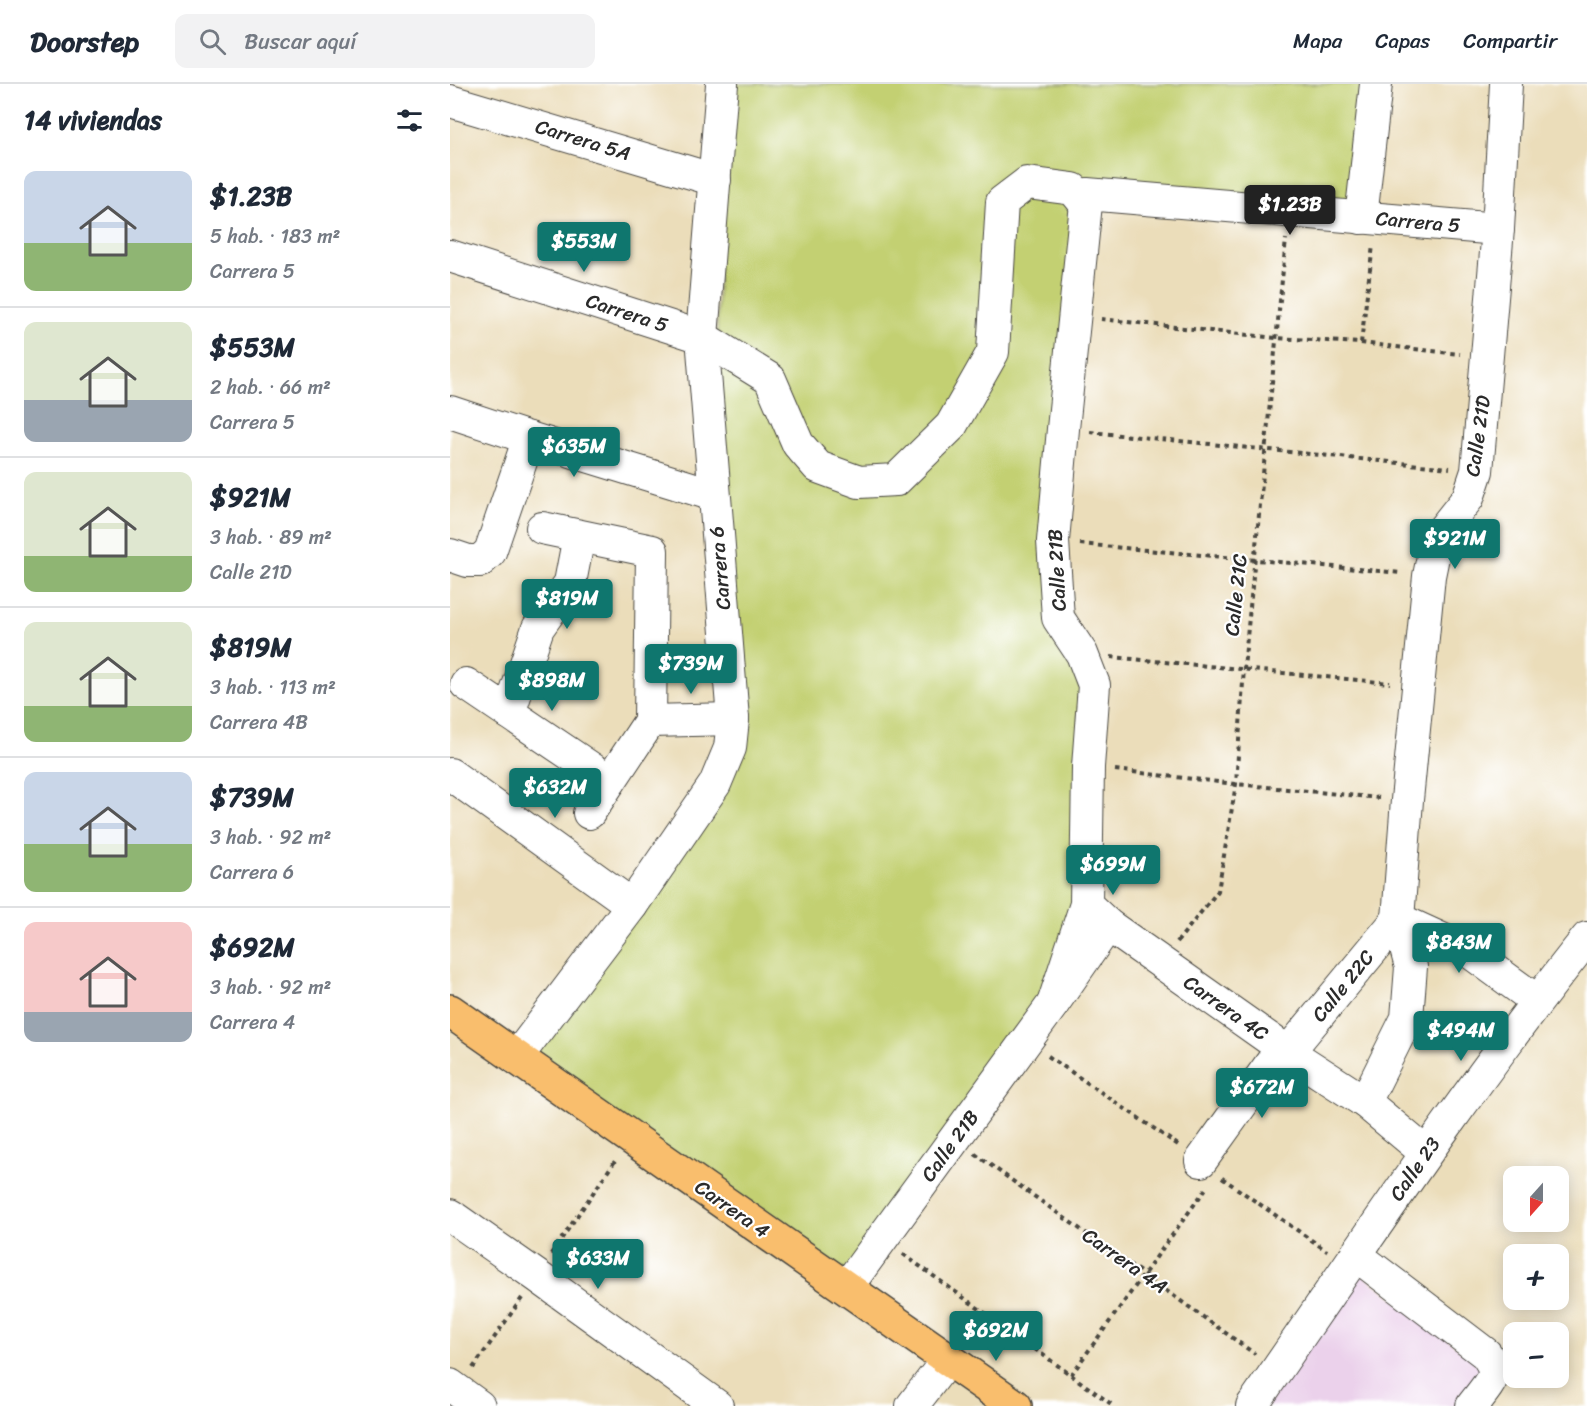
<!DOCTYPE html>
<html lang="es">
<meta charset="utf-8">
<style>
body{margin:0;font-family:Sriracha,sans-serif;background:#f2f2f3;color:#1f2937;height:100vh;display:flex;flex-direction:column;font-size:22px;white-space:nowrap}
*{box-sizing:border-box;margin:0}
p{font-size:20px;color:#747a83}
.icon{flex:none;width:33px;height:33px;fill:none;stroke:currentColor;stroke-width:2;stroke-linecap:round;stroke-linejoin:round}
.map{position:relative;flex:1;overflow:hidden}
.sheet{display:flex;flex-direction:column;background:#fff;width:450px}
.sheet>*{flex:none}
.needle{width:39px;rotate:201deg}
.fabs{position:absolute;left:1053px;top:1082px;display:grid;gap:12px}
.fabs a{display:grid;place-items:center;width:66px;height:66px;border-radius:12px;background:#fff;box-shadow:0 3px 15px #0003;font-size:30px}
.price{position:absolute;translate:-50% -51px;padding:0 14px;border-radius:6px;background:#0f766e;color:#fff;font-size:20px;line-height:39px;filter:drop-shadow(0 2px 3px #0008)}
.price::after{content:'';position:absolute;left:50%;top:36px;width:18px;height:14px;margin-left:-9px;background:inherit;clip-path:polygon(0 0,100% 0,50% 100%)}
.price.on{background:#222;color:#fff}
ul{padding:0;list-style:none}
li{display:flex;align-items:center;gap:18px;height:150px;padding:0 24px}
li+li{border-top:2px solid #e0e1e3}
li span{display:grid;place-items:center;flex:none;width:168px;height:120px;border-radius:12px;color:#555}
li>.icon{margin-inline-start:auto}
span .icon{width:72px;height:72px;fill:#fffc;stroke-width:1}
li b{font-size:26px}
h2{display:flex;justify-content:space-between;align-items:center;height:72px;padding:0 24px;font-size:26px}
header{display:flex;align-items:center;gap:36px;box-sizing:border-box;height:84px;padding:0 30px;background:#fff;border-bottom:2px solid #e0e1e3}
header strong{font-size:28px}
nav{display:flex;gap:33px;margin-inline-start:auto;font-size:21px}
.search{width:420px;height:54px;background:#f2f2f3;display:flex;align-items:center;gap:15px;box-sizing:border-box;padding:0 21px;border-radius:12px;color:#747a83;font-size:22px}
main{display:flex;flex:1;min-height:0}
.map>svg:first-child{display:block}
.built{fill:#ebd1eb}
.green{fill:#c3d072;stroke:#777e4e;stroke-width:1.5}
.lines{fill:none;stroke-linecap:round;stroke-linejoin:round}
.minor-casing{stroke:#484640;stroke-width:34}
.major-casing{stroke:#484640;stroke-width:36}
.path{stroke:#484640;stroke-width:4;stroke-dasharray:4.5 4.5;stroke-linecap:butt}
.minor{stroke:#fff;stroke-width:32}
.major{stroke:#f9be6d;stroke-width:33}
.labels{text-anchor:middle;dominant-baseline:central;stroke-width:4.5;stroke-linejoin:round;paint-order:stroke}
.street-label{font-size:20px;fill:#2b2b2b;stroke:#fff}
</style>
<header>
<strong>Doorstep</strong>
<div class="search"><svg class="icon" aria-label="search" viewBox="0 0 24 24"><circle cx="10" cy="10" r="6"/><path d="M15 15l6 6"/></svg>Buscar aquí</div>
<nav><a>Mapa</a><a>Capas</a><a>Compartir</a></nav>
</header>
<main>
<section class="sheet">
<h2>14 viviendas<svg class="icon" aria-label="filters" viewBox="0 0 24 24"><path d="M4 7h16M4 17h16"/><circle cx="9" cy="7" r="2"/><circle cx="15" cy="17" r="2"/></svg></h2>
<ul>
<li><span style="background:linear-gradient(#c9d6e8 60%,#8fb573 0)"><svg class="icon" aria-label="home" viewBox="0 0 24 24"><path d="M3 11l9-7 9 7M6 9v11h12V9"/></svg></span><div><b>$1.23B</b><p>5 hab. · 183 m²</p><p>Carrera 5</p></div></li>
<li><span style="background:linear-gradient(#dfe7d0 65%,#9aa5b1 0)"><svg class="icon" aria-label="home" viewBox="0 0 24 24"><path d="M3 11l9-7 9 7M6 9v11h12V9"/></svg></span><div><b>$553M</b><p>2 hab. · 66 m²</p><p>Carrera 5</p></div></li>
<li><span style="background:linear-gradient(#dfe7d0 70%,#8fb573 0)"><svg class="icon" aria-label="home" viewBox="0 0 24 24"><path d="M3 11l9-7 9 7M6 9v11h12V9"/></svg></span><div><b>$921M</b><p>3 hab. · 89 m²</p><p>Calle 21D</p></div></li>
<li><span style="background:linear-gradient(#dfe7d0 70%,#8fb573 0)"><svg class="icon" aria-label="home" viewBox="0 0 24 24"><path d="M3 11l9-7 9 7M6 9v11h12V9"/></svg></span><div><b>$819M</b><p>3 hab. · 113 m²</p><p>Carrera 4B</p></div></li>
<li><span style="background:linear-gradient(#c9d6e8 60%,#8fb573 0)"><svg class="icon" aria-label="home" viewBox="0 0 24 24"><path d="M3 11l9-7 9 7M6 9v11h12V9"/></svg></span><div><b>$739M</b><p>3 hab. · 92 m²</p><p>Carrera 6</p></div></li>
<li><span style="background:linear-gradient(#f6c9c9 75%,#9aa5b1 0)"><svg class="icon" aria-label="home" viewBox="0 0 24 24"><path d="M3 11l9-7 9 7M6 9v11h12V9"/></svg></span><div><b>$692M</b><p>3 hab. · 92 m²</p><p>Carrera 4</p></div></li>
</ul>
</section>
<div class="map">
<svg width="1137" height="1322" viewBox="0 0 1137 1322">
<rect width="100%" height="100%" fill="#fff"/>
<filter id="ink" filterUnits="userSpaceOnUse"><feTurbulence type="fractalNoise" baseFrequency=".0167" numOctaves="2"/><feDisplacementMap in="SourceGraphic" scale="12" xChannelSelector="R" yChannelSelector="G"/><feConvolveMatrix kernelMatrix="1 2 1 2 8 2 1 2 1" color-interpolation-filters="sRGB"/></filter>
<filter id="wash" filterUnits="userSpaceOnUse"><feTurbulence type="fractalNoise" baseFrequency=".008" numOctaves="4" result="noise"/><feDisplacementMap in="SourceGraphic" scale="24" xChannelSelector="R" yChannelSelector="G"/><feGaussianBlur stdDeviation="1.35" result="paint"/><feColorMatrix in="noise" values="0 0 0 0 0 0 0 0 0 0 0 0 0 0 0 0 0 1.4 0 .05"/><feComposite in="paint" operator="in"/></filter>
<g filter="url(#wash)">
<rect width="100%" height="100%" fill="#ebddba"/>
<polygon class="built" points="908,1187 1037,1286 1011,1322 817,1322"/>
<polygon class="green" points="272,0 926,0 911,134 637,110 603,457 632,570 637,783 603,920 396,1204 66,974 280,664 264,411"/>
</g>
<g filter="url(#ink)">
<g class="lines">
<defs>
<g id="minor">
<polyline points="0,17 265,96"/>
<polyline points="911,134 926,0"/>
<polyline points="0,172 252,253 320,295 348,360 368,383 409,398 446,396 501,342 543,268 552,118 577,99 623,105 636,121"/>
<polyline points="0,328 79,354 264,411"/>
<polyline points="92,444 202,467 200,637 139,729"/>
<polyline points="0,471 18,477 30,477 40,468 79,354"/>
<polyline points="16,600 160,697"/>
<polyline points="59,629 88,544 120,499 129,452"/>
<polyline points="200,637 283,635"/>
<polyline points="0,690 182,821"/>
<polyline points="642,826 658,841 838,968 915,1018 976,1069"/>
<polyline points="948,835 1020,868 1087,917"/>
<polyline points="603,920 636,820 638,683 644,601 632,570 608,534 603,457 613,345 637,110 1048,145"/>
<polyline points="838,968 948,835"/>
<polyline points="66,974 182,821 265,700 280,664 283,635 252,253 272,0"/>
<polyline points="915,1018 957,934 961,883 948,835 957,716 979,492 987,453 1018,414 1027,387 1048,145 1056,0"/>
<polyline points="751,1077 832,964"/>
<polyline points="0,1131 87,1192 267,1322"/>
<path d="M906,1171L1036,1270C1039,1275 1044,1281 1044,1288C1043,1297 1028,1314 1022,1322"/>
<polyline points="396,1204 603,920 658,841"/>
<polyline points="0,1301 29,1322"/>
<polyline points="462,1322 498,1275"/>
<path d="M802,1322C911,1164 1017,1004 1137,854"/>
</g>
<polyline id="major" points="0,927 565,1322"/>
</defs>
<use href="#minor" class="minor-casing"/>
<use href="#major" class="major-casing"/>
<g class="path">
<polyline points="651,235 826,254 911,259 1010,270"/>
<polyline points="911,259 923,161"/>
<polyline points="640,348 1000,384"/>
<polyline points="630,460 951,489"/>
<polyline points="661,573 940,599"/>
<polyline points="665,686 786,700 929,714"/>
<polyline points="727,858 768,807 786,700 794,584 836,155"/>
<polyline points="598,972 728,1061"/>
<polyline points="525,1070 805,1270"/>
<polyline points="772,1094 877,1167"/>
<polyline points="101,1170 165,1077"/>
<polyline points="453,1170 664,1322"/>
<polyline points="23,1284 72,1214"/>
<polyline points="621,1291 757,1103"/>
</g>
<use href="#minor" class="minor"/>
<use href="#major" class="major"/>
</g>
</g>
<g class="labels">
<g class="street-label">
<text transform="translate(133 56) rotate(17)">Carrera 5A</text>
<text transform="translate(968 138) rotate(5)">Carrera 5</text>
<text transform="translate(177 229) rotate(18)">Carrera 5</text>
<text transform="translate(1028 352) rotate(-82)">Calle 21D</text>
<text transform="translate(270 484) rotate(-95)">Carrera 6</text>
<text transform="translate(607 486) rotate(-93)">Calle 21B</text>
<text transform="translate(786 511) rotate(-84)">Calle 21C</text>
<text transform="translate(893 902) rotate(-51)">Calle 22C</text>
<text transform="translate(776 924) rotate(35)">Carrera 4C</text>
<text transform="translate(500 1062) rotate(-54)">Calle 21B</text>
<text transform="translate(965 1085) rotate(-55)">Calle 23</text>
<text transform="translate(282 1125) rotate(35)">Carrera 4</text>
<text transform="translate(675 1177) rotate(35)">Carrera 4A</text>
</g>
</g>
</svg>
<div class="fabs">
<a><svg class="needle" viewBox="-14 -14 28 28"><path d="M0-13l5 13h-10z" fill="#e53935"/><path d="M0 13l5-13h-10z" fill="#747a83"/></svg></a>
<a>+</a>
<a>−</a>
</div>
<b class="price on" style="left:840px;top:152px">$1.23B</b>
<b class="price" style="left:134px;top:189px">$553M</b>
<b class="price" style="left:124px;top:394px">$635M</b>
<b class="price" style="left:1005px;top:486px">$921M</b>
<b class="price" style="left:117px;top:546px">$819M</b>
<b class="price" style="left:241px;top:611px">$739M</b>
<b class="price" style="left:102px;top:628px">$898M</b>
<b class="price" style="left:105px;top:735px">$632M</b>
<b class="price" style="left:663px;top:812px">$699M</b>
<b class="price" style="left:1009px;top:890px">$843M</b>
<b class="price" style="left:1011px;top:978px">$494M</b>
<b class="price" style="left:812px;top:1035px">$672M</b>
<b class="price" style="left:148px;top:1206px">$633M</b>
<b class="price" style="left:546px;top:1278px">$692M</b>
</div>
</main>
